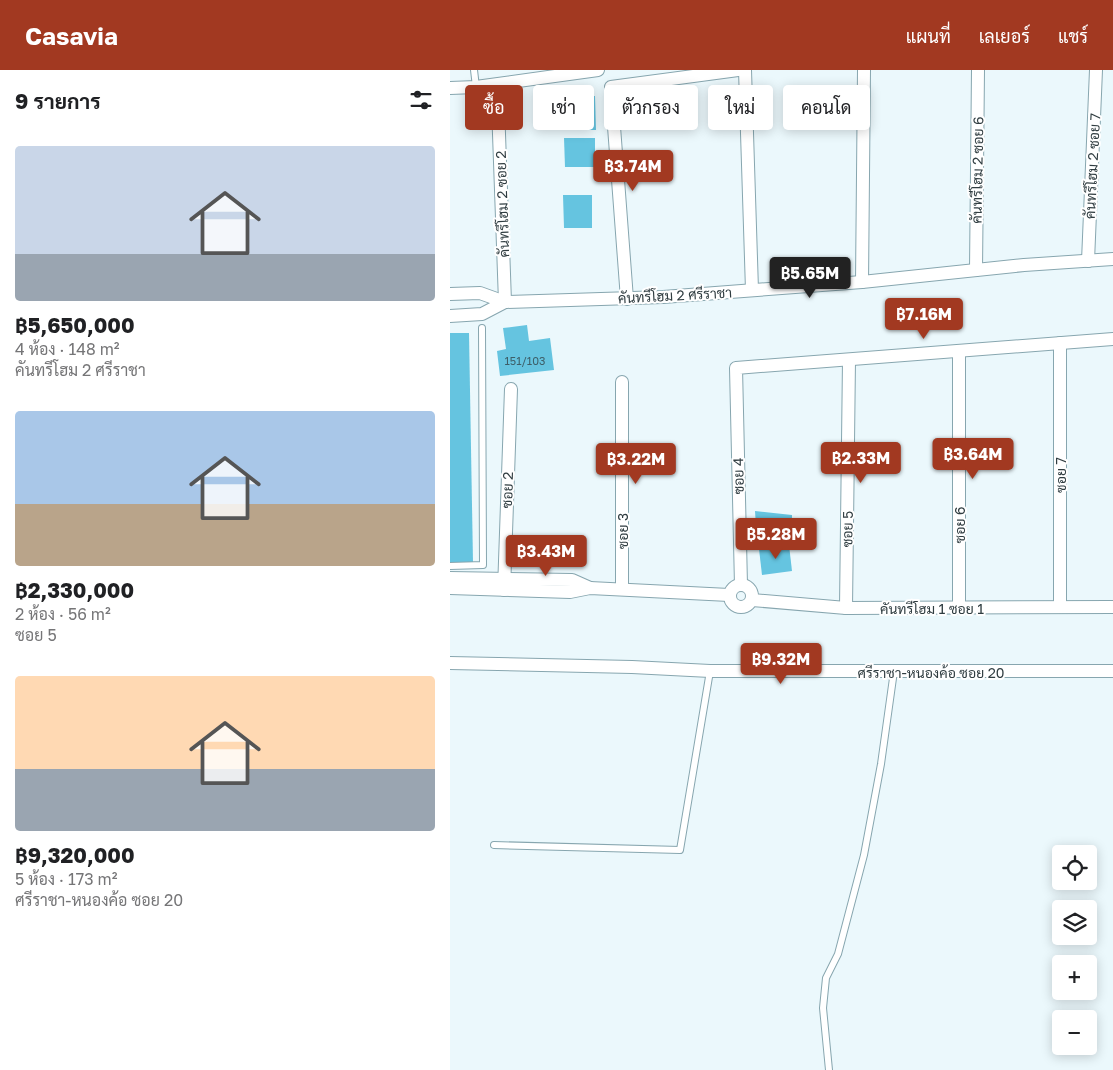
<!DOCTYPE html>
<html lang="th">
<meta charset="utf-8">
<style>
body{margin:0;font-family:"Golos Text",Sarabun,sans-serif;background:#f6f6f6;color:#202124;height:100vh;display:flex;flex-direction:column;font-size:19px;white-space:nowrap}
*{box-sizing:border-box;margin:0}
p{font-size:16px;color:#757577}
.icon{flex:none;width:28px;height:28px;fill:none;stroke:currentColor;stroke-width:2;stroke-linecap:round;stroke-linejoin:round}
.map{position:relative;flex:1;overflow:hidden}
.sheet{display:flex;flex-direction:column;background:#fff;width:450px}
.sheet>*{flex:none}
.hud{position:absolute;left:15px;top:15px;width:475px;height:45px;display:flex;gap:10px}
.buttons{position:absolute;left:602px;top:775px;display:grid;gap:10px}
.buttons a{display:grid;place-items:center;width:45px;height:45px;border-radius:5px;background:#fff;box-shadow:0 2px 12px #0003;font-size:25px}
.price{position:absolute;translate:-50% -42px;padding:0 11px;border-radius:5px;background:#a23921;color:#fff;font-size:16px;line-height:32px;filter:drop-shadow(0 1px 2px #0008)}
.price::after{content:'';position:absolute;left:50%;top:30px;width:15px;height:11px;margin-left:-8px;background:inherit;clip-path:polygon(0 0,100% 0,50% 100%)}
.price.selected{background:#222;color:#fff}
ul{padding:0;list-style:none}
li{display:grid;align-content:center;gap:10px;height:265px;padding:0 15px}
li span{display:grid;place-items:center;height:155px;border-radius:5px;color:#555}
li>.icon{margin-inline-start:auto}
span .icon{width:90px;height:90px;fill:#fffc;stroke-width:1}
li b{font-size:21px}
h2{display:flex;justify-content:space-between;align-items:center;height:60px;padding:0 15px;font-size:21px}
.pill{padding:0 18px;border-radius:5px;background:#fff;box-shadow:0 2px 12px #0003;font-size:18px;line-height:45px}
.pill.selected{background:#a23921;color:#fff}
header{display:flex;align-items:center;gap:30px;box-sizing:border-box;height:70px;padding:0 25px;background:#a23921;color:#fff}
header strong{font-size:24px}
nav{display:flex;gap:28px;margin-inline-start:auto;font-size:18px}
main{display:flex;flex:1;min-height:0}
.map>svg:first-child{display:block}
.building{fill:#65c4e0}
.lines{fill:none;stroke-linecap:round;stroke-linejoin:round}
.service-casing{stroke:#87a6af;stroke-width:8}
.minor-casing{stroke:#87a6af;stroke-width:14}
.service{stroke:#fff;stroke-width:6}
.minor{stroke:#fff;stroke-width:12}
.labels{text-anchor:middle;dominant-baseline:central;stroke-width:4;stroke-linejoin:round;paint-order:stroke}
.number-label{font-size:11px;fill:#3d5f69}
.street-label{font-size:14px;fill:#303d41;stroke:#fff}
</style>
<header>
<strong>Casavia</strong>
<nav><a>แผนที่</a><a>เลเยอร์</a><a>แชร์</a></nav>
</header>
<main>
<section class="sheet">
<h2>9 รายการ<svg class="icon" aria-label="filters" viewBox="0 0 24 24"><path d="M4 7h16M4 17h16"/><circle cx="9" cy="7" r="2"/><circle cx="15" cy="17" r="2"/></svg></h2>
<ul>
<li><span style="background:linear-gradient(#c9d6e8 70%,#9aa5b1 0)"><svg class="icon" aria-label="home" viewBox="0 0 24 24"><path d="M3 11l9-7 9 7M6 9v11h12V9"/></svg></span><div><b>฿5,650,000</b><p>4 ห้อง · 148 m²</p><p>คันทรีโฮม 2 ศรีราชา</p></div></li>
<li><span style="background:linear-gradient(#a9c7e8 60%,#b9a48a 0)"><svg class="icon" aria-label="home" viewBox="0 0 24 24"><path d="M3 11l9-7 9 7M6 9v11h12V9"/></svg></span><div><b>฿2,330,000</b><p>2 ห้อง · 56 m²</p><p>ซอย 5</p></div></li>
<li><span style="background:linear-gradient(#ffd9b3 60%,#9aa5b1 0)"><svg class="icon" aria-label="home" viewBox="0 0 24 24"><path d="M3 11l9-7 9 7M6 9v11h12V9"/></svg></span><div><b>฿9,320,000</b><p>5 ห้อง · 173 m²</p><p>ศรีราชา-หนองค้อ ซอย 20</p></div></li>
</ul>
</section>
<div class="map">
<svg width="663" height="1000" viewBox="0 0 663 1000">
<rect width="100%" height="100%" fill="#ebf8fc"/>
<g class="building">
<polygon points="145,26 146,60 115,60 114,27"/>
<polygon points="114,68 145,68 145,97 115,97"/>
<polygon points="113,125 142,125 142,158 114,158"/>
<polygon points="77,255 79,271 100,268 104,300 50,306 47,281 56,279 53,258"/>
<polygon points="0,263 19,263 23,492 0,493"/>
<polygon points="305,441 342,445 342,465 334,465 335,471 307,472"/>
<polygon points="339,475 342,501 312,505 309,479"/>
</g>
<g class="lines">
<defs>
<g id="service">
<polyline points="24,0 26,17"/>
<polyline points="0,496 33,495 32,258"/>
<polyline points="44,775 230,780 260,601"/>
<polyline points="379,1000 373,938 376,908 388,884 414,785 431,694 444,601"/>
</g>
<g id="minor">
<polyline points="295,0 302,220"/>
<polyline points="0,18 26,17 148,0"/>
<polyline points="48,36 55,232"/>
<polyline points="638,191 646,0"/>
<polyline points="526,200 528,0"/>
<polyline points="412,212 414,0"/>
<polyline points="0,224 30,223 55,232 213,227 412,212 574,195 663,189"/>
<polyline points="177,229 161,17 288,0"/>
<polyline points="0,246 32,244 55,232"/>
<polyline points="172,312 172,519"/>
<polyline points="0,508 122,510 140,518"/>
<circle cx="291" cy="526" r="11"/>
<polyline points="291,515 286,298 663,269"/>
<polyline points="0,518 120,522 140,518 279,525"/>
<polyline points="54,520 61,319"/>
<polyline points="302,530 396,538 663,537"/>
<polyline points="610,537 610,273"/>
<polyline points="396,538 399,290"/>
<polyline points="509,538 509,281"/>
<polyline points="0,593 182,597 260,601 663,601"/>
</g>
</defs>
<use href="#service" class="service-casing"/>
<use href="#minor" class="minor-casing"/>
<use href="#service" class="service"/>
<use href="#minor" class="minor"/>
</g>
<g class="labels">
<g class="number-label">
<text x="75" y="290">151/103</text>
</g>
<g class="street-label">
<text transform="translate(642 96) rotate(-87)">คันทรีโฮม 2 ซอย 7</text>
<text transform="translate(527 100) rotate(-89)">คันทรีโฮม 2 ซอย 6</text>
<text transform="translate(52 134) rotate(-92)">คันทรีโฮม 2 ซอย 2</text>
<text transform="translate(225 225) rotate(-3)">คันทรีโฮม 2 ศรีราชา</text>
<text transform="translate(610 405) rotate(-90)">ซอย 7</text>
<text transform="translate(288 406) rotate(-91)">ซอย 4</text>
<text transform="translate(57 420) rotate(-88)">ซอย 2</text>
<text transform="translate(509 455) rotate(-90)">ซอย 6</text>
<text transform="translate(397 459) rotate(-89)">ซอย 5</text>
<text transform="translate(172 461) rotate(-90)">ซอย 3</text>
<text x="482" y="538">คันทรีโฮม 1 ซอย 1</text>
<text x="481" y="602">ศรีราชา-หนองค้อ ซอย 20</text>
</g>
</g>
</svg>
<div class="buttons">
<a><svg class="icon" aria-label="locate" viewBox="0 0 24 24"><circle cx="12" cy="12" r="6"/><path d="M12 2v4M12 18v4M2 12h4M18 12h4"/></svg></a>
<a><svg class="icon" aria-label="layers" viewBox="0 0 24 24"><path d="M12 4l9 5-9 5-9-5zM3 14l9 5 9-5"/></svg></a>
<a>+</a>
<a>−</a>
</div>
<b class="price" style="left:183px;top:122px">฿3.74M</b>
<b class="price selected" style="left:360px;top:229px">฿5.65M</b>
<b class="price" style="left:474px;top:270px">฿7.16M</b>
<b class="price" style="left:523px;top:410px">฿3.64M</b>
<b class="price" style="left:411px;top:414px">฿2.33M</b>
<b class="price" style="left:186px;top:415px">฿3.22M</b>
<b class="price" style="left:326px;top:490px">฿5.28M</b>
<b class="price" style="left:96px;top:507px">฿3.43M</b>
<b class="price" style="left:331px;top:615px">฿9.32M</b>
<div class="hud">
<a class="pill selected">ซื้อ</a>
<a class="pill">เช่า</a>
<a class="pill">ตัวกรอง</a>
<a class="pill">ใหม่</a>
<a class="pill">คอนโด</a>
</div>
</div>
</main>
